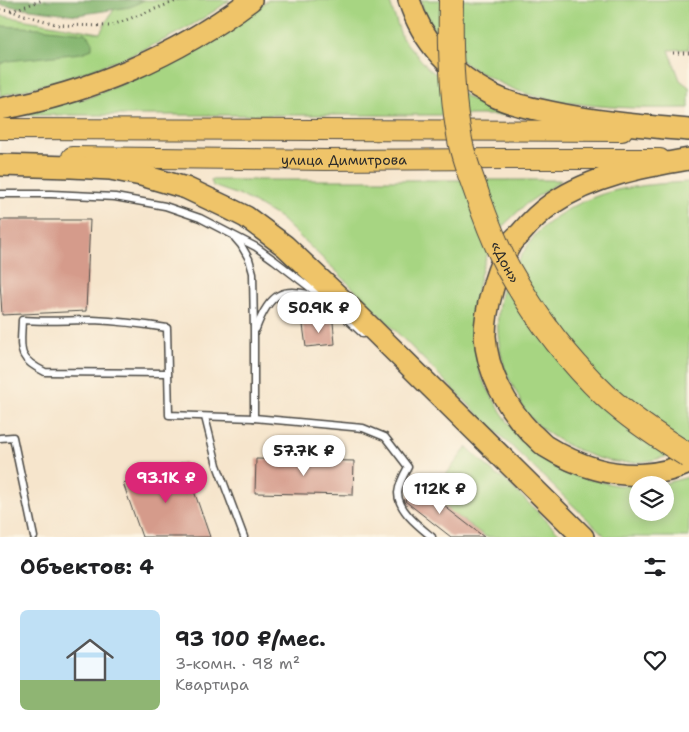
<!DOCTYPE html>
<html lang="ru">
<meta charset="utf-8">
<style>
body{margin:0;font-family:"Shantell Sans",sans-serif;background:#f6f6f6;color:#202124;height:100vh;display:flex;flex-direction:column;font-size:19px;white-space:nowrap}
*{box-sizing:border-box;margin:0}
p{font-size:16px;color:#757577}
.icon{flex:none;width:28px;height:28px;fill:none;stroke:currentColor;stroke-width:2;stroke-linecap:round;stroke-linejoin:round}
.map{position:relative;height:537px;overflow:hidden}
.drawer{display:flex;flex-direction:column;background:#fff;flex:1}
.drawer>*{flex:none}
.tools{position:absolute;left:629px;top:476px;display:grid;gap:10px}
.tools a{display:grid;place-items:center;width:45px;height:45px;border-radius:50%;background:#fff;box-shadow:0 2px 12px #0003;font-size:25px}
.price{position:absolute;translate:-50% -42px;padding:0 11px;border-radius:18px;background:#fff;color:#222;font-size:16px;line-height:32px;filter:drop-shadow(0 1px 2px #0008)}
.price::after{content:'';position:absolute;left:50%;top:30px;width:15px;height:11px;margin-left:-8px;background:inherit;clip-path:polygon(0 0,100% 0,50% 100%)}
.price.selected{background:#db2777;color:#fff}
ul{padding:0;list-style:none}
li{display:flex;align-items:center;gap:15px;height:125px;padding:0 20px}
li+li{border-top:1px solid #e0e0e0}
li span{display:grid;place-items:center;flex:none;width:140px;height:100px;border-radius:8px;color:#555}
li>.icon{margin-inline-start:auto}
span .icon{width:60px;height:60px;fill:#fffc;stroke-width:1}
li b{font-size:21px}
h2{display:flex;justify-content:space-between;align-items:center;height:60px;padding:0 20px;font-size:21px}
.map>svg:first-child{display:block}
.green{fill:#a7d582;stroke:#698056}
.forest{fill:#85b670;stroke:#58704e}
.building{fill:#d59b8b}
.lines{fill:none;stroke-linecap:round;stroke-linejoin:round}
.service-casing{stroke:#494743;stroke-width:9}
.primary-casing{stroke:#494743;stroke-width:22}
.trunk-casing{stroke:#494743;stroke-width:24}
.path{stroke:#494743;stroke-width:3;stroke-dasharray:1 4;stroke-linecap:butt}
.service{stroke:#fff;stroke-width:6}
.primary{stroke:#efc469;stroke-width:20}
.trunk{stroke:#efc469;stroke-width:21}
.motorway-bridge-casing{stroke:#494743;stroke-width:26;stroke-linecap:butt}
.motorway-bridge{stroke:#efc469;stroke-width:24}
.labels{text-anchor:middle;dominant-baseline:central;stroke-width:4.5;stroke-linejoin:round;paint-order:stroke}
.street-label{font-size:14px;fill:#2b2b2b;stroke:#fcf5e5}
</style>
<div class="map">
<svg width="689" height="537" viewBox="0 0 689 537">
<rect width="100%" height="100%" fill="#fcf5e5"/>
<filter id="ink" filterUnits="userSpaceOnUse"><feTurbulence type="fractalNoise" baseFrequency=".02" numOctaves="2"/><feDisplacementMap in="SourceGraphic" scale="10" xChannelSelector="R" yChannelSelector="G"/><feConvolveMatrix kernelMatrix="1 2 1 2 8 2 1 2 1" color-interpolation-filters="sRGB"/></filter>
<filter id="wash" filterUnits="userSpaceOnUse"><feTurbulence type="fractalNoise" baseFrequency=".0096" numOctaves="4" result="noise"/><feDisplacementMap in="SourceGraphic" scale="20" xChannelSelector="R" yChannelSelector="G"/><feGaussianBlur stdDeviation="1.12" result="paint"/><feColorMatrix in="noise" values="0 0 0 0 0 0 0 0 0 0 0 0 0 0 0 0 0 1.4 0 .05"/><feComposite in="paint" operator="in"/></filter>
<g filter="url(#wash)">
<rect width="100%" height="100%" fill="#f6e5cc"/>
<g class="green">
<path d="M120,0H230C162,50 81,76 0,96V16L9,17L100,33L106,22Z"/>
<polygon points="268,0 389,0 402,38 428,68 470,99 506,111 506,115 24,115 25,112 90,97 160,68 197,50 230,28"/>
<path d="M421,0H689V49L669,50L680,80L689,87V108C639,109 587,108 538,97C511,91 467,68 448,50C443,45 427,21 425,15C423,10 422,5 421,0Z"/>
<polygon points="211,180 562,180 526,204 505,224 487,255 480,276 473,312 473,333 476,353 481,377 500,410 514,431 533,448 558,466 588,479 616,485 637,486 638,512 665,512 665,485 657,485 689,477 689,537 606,537 477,413 336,271 279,217 244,197 213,186"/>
<path d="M689,182V449C665,458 641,465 615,462C588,458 546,437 529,416C524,411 521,403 518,396C514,387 508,378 505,369C497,344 495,316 502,290C505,282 511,274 515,267C521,257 526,247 533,238C544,223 568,208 585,201C616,186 655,184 689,182Z"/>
<polygon points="467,447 496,475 504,479 563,537 486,537 449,510 432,493"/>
</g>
<g class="forest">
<polygon points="0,0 144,0 130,7 77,15 0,5"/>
<polygon points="0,26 39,28 85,33 92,40 92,49 81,53 8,61 0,64"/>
</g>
<g id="blocks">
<g class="building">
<polygon points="0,220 90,220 86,311 2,315 0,281"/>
<polygon points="333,322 335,344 306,347 303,325"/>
<polygon points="256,459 354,461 353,495 255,493"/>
<polygon points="184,462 210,537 142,537 123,483"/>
<polygon points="417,485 484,537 451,537 405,501"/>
</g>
</g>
</g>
<g filter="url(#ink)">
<use href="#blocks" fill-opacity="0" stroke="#494743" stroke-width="1"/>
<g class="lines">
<defs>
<g id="service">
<polyline points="0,194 51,194 115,197 165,206 200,218 256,247 274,260 326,300 363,334"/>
<polyline points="235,238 241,245 249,259 253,273 254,333 254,418"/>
<path d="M256,329C269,294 282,284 320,298"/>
<path d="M168,373L45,372C16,358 21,350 22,320C46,322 69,320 93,320C118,321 142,324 167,328L169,415L254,418L363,428L385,437L408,467C404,474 399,484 398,493C398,511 420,527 432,537"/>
<polyline points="205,417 217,465 244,537"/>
<polyline points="0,438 13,437 34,537"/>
</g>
<g id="primary">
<polyline points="0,129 622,131"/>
<path id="s1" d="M72,157L325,160L501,159H660"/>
</g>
<g id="trunk">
<path d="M409,0C422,42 453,75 492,95C510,104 530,108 550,112C596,122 642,126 689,130"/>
<path d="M0,109C90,93 178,55 251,0"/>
<path d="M689,159C642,167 593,176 553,203C540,212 530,222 520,234C516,237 512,241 510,245C502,259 496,275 492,291C488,305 485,320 485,336C487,372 506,407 531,433C536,437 540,442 545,446C561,456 578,464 596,469C627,478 660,476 689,463"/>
<polyline points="0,165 71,167 110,169 141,175 186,188 224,206 246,217 285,246 357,314 583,537"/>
</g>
</defs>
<use href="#service" class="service-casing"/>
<use href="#primary" class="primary-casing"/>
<use href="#trunk" class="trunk-casing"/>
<g class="path">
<polyline points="0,10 11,11 59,25 110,26 179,0"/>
<polyline points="11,11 43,0"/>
<polyline points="673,53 689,53"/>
</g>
<use href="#service" class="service"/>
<use href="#primary" class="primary"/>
<use href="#trunk" class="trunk"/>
<defs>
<g id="motorway-bridge">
<path id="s2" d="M451,0C450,47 451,94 460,140C463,158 471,176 477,194C486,220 496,246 509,270C535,316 568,360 606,396C631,419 660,438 689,456"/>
</g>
</defs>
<use href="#motorway-bridge" class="motorway-bridge-casing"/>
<use href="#motorway-bridge" class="motorway-bridge"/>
</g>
</g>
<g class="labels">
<g class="street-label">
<text stroke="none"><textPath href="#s1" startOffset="272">улица Димитрова</textPath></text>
<text stroke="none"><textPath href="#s2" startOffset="271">«Дон»</textPath></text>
</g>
</g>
</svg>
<div class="tools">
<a><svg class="icon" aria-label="layers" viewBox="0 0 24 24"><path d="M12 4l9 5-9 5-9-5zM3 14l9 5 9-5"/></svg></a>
</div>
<b class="price" style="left:319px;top:334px">50.9K ₽</b>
<b class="price" style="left:304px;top:477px">57.7K ₽</b>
<b class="price selected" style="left:166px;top:504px">93.1K ₽</b>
<b class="price" style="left:440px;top:515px">112K ₽</b>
</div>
<section class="drawer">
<h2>Объектов: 4<svg class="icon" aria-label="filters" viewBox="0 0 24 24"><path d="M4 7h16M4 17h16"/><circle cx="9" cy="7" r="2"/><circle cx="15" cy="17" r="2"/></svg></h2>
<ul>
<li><span style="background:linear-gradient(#bfe0f5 70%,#8fb573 0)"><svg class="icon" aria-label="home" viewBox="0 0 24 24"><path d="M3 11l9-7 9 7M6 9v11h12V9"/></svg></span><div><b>93 100 ₽/мес.</b><p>3-комн. · 98 m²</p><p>Квартира</p></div><svg class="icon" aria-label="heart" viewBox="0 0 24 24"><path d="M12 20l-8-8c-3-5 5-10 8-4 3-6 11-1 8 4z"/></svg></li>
</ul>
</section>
